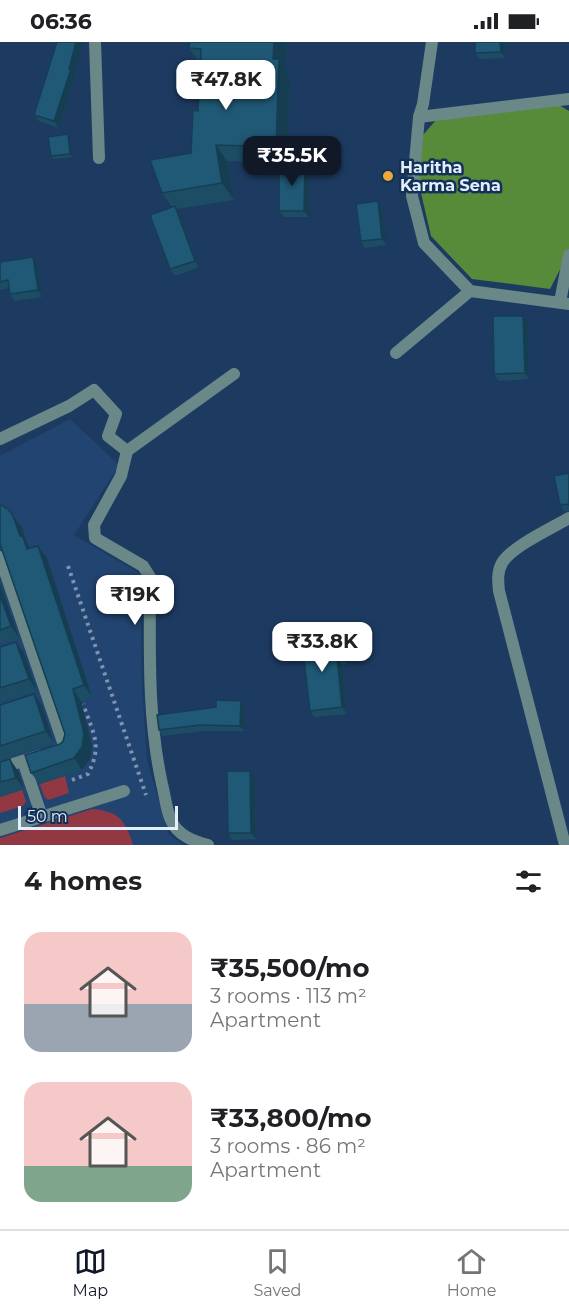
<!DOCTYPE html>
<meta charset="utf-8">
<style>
body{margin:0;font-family:Montserrat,sans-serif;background:#f2f2f2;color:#202124;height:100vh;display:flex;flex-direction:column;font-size:22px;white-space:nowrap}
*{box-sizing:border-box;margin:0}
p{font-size:20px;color:#757577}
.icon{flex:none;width:33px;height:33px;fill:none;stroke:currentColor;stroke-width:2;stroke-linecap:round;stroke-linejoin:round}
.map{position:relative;height:803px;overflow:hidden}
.panel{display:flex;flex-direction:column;background:#fff;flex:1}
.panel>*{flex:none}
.scale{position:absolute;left:18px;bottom:15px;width:160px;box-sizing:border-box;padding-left:6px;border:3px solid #e4effd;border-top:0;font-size:16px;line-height:21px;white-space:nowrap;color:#e4effd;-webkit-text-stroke:4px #133156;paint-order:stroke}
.price{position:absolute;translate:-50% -51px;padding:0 14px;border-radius:12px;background:#fff;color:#222;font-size:20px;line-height:39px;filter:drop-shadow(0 2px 3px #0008)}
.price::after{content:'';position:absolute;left:50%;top:36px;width:18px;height:14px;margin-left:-9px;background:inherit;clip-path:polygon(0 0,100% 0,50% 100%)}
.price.selected{background:#111827;color:#fff}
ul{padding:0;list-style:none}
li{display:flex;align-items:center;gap:18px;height:150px;padding:0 24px}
li span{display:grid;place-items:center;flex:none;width:168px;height:120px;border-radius:18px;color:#555}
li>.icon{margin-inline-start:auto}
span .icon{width:72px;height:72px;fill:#fffc;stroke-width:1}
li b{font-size:26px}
h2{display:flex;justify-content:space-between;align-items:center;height:72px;padding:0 24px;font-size:26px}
.status{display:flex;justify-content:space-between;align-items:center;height:42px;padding:0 30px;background:#fff;direction:ltr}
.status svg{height:16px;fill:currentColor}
.tabs{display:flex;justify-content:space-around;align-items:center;height:84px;border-top:2px solid #e0e0e0;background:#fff;font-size:16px;color:#757577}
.tabs a{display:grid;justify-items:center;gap:3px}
.tabs .selected{color:#111827}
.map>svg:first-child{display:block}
.built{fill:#224471}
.green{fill:#913843}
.water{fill:#578b39}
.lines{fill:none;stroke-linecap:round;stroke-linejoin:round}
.path{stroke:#7f93ae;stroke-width:4;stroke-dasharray:3 4.5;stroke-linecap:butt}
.service{stroke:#6a8888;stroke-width:12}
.minor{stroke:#6a8888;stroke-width:12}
.wall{fill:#1c4d65}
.shaded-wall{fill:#163e53}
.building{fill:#205976;stroke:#163e53;stroke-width:1.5}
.poi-dot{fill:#eca93a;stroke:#133156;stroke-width:2}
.labels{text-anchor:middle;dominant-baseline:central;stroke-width:5;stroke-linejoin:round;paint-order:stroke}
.poi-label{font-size:16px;font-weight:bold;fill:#e4effd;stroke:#133156;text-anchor:start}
</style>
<div class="status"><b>06:36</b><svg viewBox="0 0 49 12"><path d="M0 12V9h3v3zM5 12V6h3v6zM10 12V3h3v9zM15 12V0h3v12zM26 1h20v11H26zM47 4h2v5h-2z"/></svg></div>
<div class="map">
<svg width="569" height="803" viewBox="0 0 569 803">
<rect width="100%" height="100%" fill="#1d3b61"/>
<polygon class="built" points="70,377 119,423 74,493 140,532 142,646 147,719 169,793 184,803 0,803 0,414"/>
<g class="green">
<polygon points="65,734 69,751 48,758 44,754 40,742"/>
<polygon points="22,748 26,759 23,764 0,771 0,755"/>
<path d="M92,767C119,769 125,778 133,803H0V796Z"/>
</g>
<polygon class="water" points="557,62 569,69 569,210 550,247 472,237 431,194 418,138 423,93 436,78"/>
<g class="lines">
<g class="path">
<polyline points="68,524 146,753"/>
<path d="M72,738L88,732C103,703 93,691 83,662"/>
</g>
<g class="service">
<polyline points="95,0 99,116"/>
<polyline points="419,75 569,57"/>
<polyline points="560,260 569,213"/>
<polyline points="396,311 470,249"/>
<polyline points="127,409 234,332"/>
<polyline points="0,515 65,706 58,708"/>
<polyline points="23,719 42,775"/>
<polyline points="0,726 42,713"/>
<polyline points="0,788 124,749"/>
</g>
<g class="minor">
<polyline points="432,0 423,62 419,75 412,154 424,201 470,249 569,262"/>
<path d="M0,397L69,364L94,348L116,372L108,394L127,409L121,434L94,483L95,496L143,524L150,535C150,605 147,674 162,742C165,753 166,768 171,778C177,793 193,799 208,803"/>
<path d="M565,803L499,549C498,539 497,530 502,521C511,505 552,486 569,476"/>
</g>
</g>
<g class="wall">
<polygon points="190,0 285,26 290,34 288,121 305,121 309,128 309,175 284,175 279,169 279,121 227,119 234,158 176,167 179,171 199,225 175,234 170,227 172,165 162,151 191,111 198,69 200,22 189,6"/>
<polygon points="505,0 505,16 480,17 475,11"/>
<polygon points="74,32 75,34 59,86 39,79 34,73"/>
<polygon points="68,92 70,96 72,115 53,117 51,114"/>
<polygon points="378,159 382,166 387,203 365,206 361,199"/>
<polygon points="33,215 37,222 42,255 14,259 10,252 9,246 0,248 0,220"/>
<polygon points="523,274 528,280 529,337 499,339 494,332"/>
<polygon points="569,431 569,469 564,469 560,463"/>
<polygon points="0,462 22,485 26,499 31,506 38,504 47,516 92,655 81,659 92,703 90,717 82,728 40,742 31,731 63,699 65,692 2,508 0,507"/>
<polygon points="0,541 19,596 0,602"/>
<polygon points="342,598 346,605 347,622 342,623 347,672 314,675 310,669 305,623 301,617"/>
<polygon points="0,605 24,611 37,649 0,660"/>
<polygon points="0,663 42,664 54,701 0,719"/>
<polygon points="244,664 244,689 204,689 163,694 159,688"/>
<polygon points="0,720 18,729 24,747 0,755"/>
<polygon points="255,735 256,797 232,798 228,791"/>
</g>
<g class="shaded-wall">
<polygon points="76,0 83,0 74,32 75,34 59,86 54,79"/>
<polygon points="274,0 286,0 285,26 290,34 288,122 276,105 273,17"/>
<polygon points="500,0 505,0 505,16 501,10"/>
<polygon points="68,92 70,96 72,115 70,112"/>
<polygon points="216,103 227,119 234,158 222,141"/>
<polygon points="305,121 309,128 309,175 304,169"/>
<polygon points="378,159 382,166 387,203 382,197"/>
<polygon points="175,164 179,171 199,225 195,219"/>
<polygon points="33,215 37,222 42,255 38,248"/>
<polygon points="523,274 528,280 529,337 525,331"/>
<polygon points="13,474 22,485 26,499 31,507 27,507 20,494"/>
<polygon points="38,504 47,516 92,655 84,643"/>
<polygon points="0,541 19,596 11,584 0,553"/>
<polygon points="342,598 346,605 347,622 342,616"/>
<polygon points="16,600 24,611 37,649 29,637"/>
<polygon points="337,616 342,623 347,672 342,665"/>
<polygon points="73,647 81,659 92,703 90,717 82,728 74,716"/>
<polygon points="34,652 42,664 54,701 46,689"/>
<polygon points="241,659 244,664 244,689 240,684"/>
<polygon points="10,717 18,729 24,747 16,736"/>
<polygon points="250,729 255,735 256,797 251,791"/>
</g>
<g class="building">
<polygon points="57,0 76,0 69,27 71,27 54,79 34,73"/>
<polygon points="190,0 274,0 273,17 279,17 276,105 216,103 222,141 162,151 150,118 191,111 193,68 198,69 201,7 189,6"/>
<polygon points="475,0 500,0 501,10 475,11"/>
<polygon points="68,92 70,112 51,114 48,95"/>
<polygon points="279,121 305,121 304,169 279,169"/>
<polygon points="378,159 382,197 361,199 356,162"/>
<polygon points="175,164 195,219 170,227 150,173"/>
<polygon points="33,215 38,248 10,252 8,238 0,240 0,220"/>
<polygon points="493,274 523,274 525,331 494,332"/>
<polygon points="569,431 569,463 568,462 560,463 554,434"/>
<polygon points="0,462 9,468 13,474 20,494 23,495 27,507 38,504 84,643 73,647 84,691 82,705 74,716 31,731 25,713 60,702 63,699 65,692 0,502"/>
<polygon points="0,553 11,584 0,588"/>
<polygon points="342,598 342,616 337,616 342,665 310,669 304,617 301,617 300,599"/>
<polygon points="16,600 29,637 0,646 0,605"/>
<polygon points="34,652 46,689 0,704 0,663"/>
<polygon points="216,658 241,659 240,684 200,683 159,688 157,673 216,665"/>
<polygon points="10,717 16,736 0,740 0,720"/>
<polygon points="227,729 250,729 251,791 228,791"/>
</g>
<circle class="poi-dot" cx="388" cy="134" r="6"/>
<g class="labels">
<g class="poi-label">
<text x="400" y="125">Haritha<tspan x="400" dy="18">Karma Sena</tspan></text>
</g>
</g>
</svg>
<div class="scale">50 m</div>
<b class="price" style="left:226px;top:69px">₹47.8K</b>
<b class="price selected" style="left:292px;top:145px">₹35.5K</b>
<b class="price" style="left:135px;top:584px">₹19K</b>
<b class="price" style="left:322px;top:631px">₹33.8K</b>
</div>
<section class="panel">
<h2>4 homes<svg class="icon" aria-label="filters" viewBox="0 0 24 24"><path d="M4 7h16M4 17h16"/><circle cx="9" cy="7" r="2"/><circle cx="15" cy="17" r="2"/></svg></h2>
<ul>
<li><span style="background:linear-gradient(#f6c9c9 60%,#9aa5b1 0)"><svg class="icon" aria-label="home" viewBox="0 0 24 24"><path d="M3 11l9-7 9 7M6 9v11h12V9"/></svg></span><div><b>₹35,500/mo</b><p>3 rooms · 113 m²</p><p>Apartment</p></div></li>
<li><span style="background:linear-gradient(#f6c9c9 70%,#7fa58c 0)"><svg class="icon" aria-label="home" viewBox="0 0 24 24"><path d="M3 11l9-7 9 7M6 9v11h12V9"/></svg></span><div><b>₹33,800/mo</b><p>3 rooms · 86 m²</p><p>Apartment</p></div></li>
</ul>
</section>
<nav class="tabs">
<a class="selected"><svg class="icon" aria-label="map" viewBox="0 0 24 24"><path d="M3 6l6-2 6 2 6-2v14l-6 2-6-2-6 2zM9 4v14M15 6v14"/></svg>Map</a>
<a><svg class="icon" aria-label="saved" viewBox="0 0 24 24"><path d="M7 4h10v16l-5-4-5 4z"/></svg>Saved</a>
<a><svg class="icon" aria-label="home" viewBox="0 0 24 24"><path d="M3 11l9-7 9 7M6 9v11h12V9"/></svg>Home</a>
</nav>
